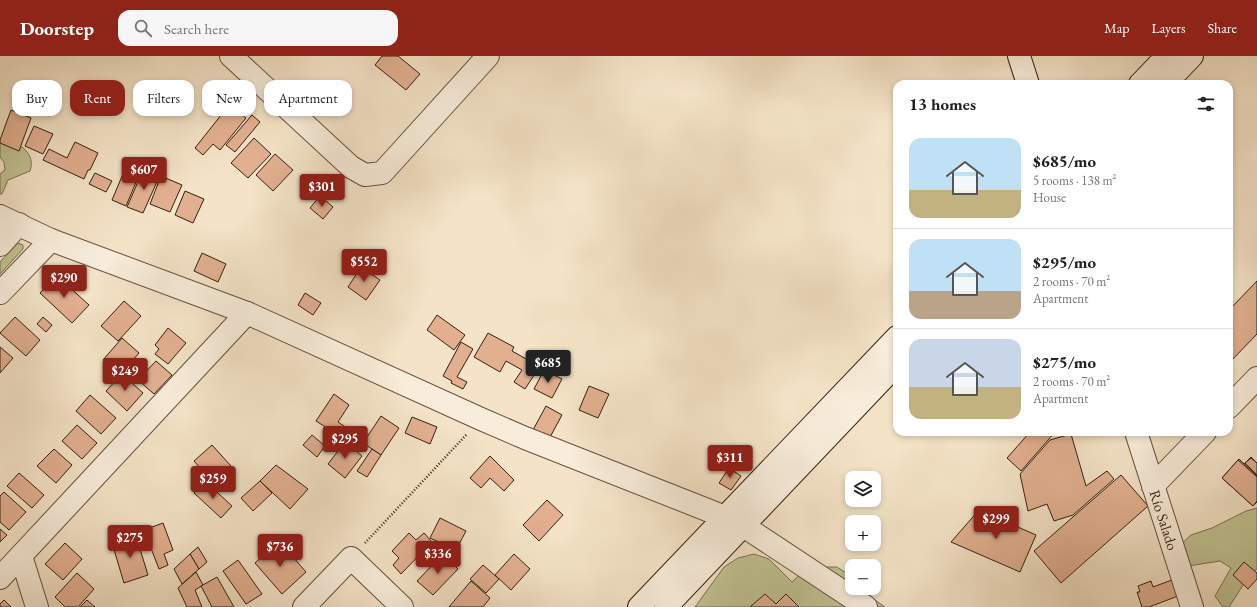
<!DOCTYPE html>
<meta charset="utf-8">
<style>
body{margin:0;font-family:"EB Garamond",serif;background:#f6f6f6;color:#202124;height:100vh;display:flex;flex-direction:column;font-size:15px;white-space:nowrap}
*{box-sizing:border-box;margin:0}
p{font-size:13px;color:#757577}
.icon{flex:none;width:22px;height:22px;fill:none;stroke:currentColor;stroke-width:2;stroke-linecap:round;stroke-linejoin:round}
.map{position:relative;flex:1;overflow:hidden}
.drawer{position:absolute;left:893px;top:24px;width:340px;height:356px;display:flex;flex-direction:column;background:#fff;border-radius:12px;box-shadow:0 2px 6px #0003}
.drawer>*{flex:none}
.banner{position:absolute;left:12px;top:24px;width:380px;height:36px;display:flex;gap:8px}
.buttons{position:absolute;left:845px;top:415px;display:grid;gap:8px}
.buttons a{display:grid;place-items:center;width:36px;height:36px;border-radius:8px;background:#fff;box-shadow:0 2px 6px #0003;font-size:20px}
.price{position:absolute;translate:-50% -34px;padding:0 9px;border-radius:4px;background:#8f2418;color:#fff;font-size:13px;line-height:26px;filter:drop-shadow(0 1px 2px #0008)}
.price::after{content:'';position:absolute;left:50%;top:24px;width:12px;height:9px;margin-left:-6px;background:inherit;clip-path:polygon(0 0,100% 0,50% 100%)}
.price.selected{background:#222;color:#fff}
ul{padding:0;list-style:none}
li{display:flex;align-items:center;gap:12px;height:100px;padding:0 16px}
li+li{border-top:1px solid #e0e0e0}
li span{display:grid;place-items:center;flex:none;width:112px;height:80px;border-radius:12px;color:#555}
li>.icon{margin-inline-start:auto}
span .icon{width:48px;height:48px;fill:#fffc;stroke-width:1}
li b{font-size:17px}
h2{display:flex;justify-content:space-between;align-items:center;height:48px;padding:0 16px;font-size:17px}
.chip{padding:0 14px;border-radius:12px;background:#fff;box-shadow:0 2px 6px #0003;font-size:14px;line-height:36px}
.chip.selected{background:#8f2418;color:#fff}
header{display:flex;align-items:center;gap:24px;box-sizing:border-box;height:56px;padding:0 20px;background:#8f2418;color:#fff}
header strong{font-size:19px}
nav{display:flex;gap:22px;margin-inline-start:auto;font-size:14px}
.search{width:280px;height:36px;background:#f6f6f6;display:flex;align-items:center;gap:10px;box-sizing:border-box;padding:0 14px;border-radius:12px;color:#757577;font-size:15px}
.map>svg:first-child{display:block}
.green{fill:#c0c292;stroke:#7c7051}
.building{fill:#e2b091;stroke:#371e10}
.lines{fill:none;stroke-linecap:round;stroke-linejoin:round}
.street-casing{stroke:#664f3e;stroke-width:24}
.secondary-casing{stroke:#371e10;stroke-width:24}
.path{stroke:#371e10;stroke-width:2.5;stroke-dasharray:1 2;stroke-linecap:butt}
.street{stroke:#f8eddb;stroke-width:22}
.secondary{stroke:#f8eddb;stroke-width:22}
.labels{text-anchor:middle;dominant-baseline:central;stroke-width:3.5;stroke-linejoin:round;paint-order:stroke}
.street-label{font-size:15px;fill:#371e10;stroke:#f8eddb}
</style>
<header>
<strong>Doorstep</strong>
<div class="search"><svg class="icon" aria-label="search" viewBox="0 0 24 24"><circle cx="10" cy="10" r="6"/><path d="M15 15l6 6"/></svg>Search here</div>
<nav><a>Map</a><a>Layers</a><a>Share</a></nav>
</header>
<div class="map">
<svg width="1257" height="551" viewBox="0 0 1257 551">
<rect width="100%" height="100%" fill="#f4e3c7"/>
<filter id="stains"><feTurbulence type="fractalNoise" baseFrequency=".005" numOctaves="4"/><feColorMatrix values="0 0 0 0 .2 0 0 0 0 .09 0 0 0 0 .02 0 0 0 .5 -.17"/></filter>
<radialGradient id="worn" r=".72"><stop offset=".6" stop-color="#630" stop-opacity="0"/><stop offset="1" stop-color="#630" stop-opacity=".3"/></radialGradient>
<g class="green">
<path d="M6,81C20,89 36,97 30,115L8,124L2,138H0V118L5,114L4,106L0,101V83Z"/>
<polygon points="18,187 23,189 23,193 0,218 0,206"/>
<polygon points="1257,452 1257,513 1251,517 1229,551 1223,551 1215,540 1231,512 1220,505 1188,510 1174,495 1191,479 1212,472 1246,455"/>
<polygon points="754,498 769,503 792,526 804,515 819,511 837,511 852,521 852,532 863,532 872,542 885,551 695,551 724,511 738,502"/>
</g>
<g class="building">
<polygon points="382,0 398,0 420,18 406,34 375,9"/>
<polygon points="229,49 246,62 220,94 213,88 203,99 195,92"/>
<polygon points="11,54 31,62 19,95 0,87 0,84"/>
<polygon points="252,59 260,66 235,96 226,89"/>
<polygon points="34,70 53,78 43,98 25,90"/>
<polygon points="254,82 271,98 248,122 231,107"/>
<polygon points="75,86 98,97 90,114 88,114 84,123 43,104 49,93 67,102"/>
<polygon points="275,98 293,114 273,135 256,119"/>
<polygon points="128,106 142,112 126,150 112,144"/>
<polygon points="144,112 160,119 143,157 127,151"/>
<polygon points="95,117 112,125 106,136 89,128"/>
<polygon points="161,120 182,129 170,156 150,148"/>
<polygon points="185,135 204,143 193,167 175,159"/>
<polygon points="320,140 333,151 323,163 310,152"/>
<polygon points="202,197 226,208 218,226 194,215"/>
<polygon points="361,211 380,224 366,244 348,231"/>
<polygon points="56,219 89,249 72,267 40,237"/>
<polygon points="1257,225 1257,278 1229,307 1229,254"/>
<polygon points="305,237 321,247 313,259 298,249"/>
<polygon points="124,245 141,260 118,285 101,270"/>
<polygon points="437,259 465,279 454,294 427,274"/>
<polygon points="15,261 40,284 26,300 0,277"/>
<polygon points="43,261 52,269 46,276 37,268"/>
<polygon points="168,272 186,287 168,308 155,298 159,293 155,289"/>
<polygon points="488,277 514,291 512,295 528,304 529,302 540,310 525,333 514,326 522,314 506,305 500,316 474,301"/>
<polygon points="122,282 139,297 121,318 103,304"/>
<polygon points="461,286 473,293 457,321 467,326 463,333 451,327 452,325 443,320"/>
<polygon points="0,291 13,302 0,317"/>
<polygon points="156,305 172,319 154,338 138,324"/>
<polygon points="544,314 562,323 552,342 534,333"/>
<polygon points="122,318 143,337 127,355 106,335"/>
<polygon points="589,330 609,338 598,362 579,354"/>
<polygon points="334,338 349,349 338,366 347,372 341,381 316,365"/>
<polygon points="90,339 116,362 101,378 76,355"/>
<polygon points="546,350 562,359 549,383 533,374"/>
<polygon points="381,360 399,372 381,399 363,387"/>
<polygon points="412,361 437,371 430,388 405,377"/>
<polygon points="77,369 97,387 82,403 62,385"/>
<polygon points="1030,376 1055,376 1021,415 1007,402"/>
<polygon points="1071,378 1086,430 1107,415 1114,423 1073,459 1054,465 1047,448 1028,455 1020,418 1050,384"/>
<polygon points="312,379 325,390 317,401 303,389"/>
<polygon points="345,386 362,400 345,422 328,408"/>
<polygon points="212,389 231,410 212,426 194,405"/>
<polygon points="54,393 72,409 56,427 37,410"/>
<polygon points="372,393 381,399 367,421 357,415"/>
<polygon points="490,400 514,424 504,435 490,422 481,432 470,422"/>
<polygon points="1251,401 1257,407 1257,420 1244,408"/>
<polygon points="1251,402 1257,407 1257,419 1245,407"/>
<polygon points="1239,403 1257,420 1257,446 1253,450 1222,422"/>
<polygon points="1238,404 1257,421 1257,445 1253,450 1222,422"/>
<polygon points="276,409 308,433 290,453 260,425"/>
<polygon points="729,412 741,420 731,434 719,427"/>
<polygon points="19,417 44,439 32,452 7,430"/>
<polygon points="1121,419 1148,450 1061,527 1034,495"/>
<polygon points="205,425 232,450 221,462 194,437"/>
<polygon points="260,425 272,437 253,455 241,442"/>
<polygon points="4,436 26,456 9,474 0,466 0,440"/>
<polygon points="547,444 563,459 539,485 523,469"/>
<polygon points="979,454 1036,479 1020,516 951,486"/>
<polygon points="440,462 466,475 456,494 430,482"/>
<polygon points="163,467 173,494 164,498 168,509 159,513 144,474"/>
<polygon points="0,473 7,479 0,486"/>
<polygon points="409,477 416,484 424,477 432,486 401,518 393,509 399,502 392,495"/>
<polygon points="136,480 148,519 124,527 112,487"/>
<polygon points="279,485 306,516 282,538 255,507"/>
<polygon points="65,487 82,503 63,524 45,508"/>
<polygon points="198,491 207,506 199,513 190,498"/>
<polygon points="190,498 199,513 182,528 174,513"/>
<polygon points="443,498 458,513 433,539 417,525"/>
<polygon points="514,498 530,513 511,534 495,519"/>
<polygon points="238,504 262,538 246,548 223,515"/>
<polygon points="1244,506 1257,517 1257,523 1248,533 1233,519"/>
<polygon points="483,509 499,523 486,537 470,523"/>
<polygon points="196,516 203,529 195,534 202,551 187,551 178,532"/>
<polygon points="77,517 94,533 78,551 65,551 55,541"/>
<polygon points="217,521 234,551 212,551 201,530"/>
<polygon points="1172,524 1178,540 1149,551 1142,551 1137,536 1140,536 1138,530 1151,525 1153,531"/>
<polygon points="471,525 490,542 483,551 449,551"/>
<polygon points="765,538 776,548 786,538 799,551 750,551"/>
<polygon points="4,544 11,551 0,551 0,548"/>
<polygon points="87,544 95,551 80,551"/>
</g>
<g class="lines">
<defs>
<g id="street">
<polyline points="231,0 351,111 365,119 382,117 488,0"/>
<polyline points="0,160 51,184 247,257 481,363 525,382 725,461"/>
<polyline points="0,189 19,168"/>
<polyline points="0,237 51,184"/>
<polyline points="1229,351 1257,322"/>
<polyline points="1136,376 1192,551"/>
<polyline points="1153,430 1205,376"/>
<polyline points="742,469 866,551"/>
<polyline points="21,500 37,551"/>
<polyline points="0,522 247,257"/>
<polyline points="304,551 351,502 402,551"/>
</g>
<g id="secondary">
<polyline points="1019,0 1028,28"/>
<polyline points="1140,28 1167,0"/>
<polyline points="1165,28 1192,0"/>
<polyline points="639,551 897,281"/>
<polyline points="666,551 897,308"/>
</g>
</defs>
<use href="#street" class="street-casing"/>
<use href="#secondary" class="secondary-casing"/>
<polyline class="path" points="365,487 467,378"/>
<use href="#street" class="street"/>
<use href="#secondary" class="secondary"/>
</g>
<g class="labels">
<g class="street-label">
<text transform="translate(1164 464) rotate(72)">Río Salado</text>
</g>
</g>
<rect width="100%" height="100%" filter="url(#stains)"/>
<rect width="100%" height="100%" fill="url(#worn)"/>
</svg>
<div class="buttons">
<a><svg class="icon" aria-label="layers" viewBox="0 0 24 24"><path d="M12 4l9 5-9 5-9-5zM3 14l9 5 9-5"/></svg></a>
<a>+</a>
<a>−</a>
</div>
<b class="price" style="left:144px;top:135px">$607</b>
<b class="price" style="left:322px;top:152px">$301</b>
<b class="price" style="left:364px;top:227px">$552</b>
<b class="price" style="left:64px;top:243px">$290</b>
<b class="price selected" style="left:548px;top:328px">$685</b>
<b class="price" style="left:125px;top:336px">$249</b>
<b class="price" style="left:345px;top:404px">$295</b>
<b class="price" style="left:730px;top:423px">$311</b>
<b class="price" style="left:213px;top:444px">$259</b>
<b class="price" style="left:996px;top:484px">$299</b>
<b class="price" style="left:130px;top:503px">$275</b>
<b class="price" style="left:280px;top:512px">$736</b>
<b class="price" style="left:438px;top:519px">$336</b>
<div class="banner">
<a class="chip">Buy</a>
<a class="chip selected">Rent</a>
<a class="chip">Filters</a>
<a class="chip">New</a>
<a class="chip">Apartment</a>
</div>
<section class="drawer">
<h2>13 homes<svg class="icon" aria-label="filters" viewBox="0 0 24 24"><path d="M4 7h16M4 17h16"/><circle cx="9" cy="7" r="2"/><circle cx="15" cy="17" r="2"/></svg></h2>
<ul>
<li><span style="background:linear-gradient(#bfe0f5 65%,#c2b280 0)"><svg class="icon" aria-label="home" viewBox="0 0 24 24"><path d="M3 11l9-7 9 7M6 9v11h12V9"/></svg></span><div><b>$685/mo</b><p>5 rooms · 138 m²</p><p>House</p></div></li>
<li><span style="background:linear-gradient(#bfe0f5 65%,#b9a48a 0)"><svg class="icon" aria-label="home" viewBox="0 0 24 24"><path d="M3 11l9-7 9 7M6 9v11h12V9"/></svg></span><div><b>$295/mo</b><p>2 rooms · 70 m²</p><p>Apartment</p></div></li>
<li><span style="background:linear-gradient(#c9d6e8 60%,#c2b280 0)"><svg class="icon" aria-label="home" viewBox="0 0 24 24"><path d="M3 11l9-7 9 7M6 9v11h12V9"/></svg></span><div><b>$275/mo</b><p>2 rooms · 70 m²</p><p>Apartment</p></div></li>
</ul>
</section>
</div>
